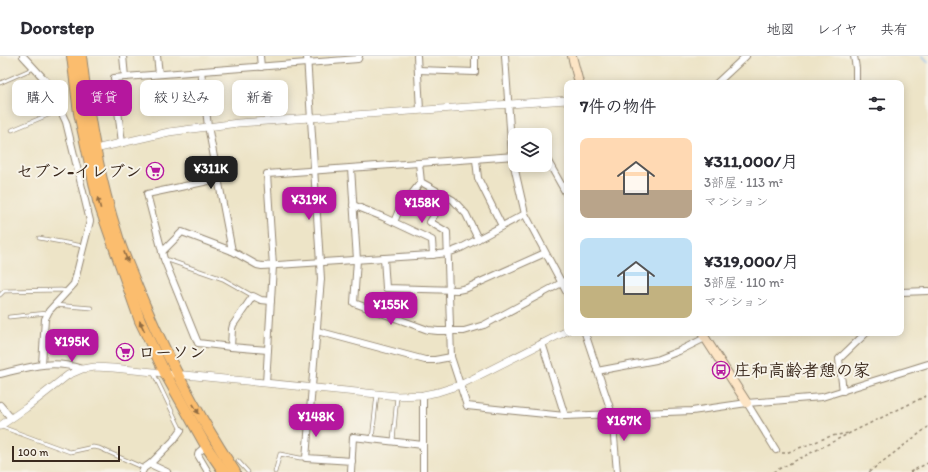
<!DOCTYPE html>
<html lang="ja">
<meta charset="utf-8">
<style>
body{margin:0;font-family:Itim,"Klee One",sans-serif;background:#f7f7f7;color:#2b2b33;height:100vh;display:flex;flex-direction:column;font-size:15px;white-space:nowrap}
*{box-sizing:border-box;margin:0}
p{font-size:13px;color:#7c7c81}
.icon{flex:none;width:22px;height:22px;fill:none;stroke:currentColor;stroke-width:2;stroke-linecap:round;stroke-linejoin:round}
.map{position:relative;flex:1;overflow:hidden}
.sheet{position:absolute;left:564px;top:24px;width:340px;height:256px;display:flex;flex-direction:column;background:#fff;border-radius:8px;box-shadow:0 2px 10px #0003}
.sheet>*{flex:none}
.banner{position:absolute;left:12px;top:24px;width:380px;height:36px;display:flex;gap:8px}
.buttons{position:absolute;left:508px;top:72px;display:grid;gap:8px}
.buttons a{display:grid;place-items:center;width:44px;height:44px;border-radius:8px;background:#fff;box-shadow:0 2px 10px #0003;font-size:20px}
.scale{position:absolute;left:12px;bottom:10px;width:108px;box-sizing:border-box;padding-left:4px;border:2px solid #3b2a1e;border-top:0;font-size:11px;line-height:14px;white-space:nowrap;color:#3b2a1e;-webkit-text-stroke:3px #f7f3e8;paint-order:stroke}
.price{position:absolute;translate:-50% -34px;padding:0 9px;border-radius:8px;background:#b5179e;color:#fff;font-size:13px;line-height:26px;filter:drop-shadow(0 1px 2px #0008)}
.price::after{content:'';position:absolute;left:50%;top:24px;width:12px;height:9px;margin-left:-6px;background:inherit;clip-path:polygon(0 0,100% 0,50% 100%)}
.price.on{background:#222;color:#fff}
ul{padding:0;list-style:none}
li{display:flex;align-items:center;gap:12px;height:100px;padding:0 16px}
li span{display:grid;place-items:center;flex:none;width:112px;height:80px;border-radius:8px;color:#555}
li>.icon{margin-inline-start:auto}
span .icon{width:48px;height:48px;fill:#fffc;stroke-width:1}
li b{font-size:17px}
h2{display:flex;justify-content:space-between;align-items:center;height:48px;padding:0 16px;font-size:17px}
.pill{padding:0 14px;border-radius:8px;background:#fff;box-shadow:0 2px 10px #0003;font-size:14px;line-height:36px}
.pill.on{background:#b5179e;color:#fff}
header{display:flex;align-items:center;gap:24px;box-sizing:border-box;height:56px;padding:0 20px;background:#fff;border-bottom:1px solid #e1e1e2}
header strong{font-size:19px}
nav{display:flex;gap:22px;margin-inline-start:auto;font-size:14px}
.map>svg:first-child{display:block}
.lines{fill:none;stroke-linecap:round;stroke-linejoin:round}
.stream{stroke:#7fb8f0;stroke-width:2}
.service-casing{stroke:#948772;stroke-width:4.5}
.minor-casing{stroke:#948772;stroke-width:8}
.tertiary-casing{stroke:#948772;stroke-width:8}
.secondary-casing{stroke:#948772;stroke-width:10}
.trunk-casing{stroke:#948772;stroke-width:12}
.path{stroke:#948772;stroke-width:1.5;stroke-dasharray:3 3;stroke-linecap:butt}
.service{stroke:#fff;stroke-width:3}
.minor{stroke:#fff;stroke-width:6}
.tertiary{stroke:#fff;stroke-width:7}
.secondary{stroke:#fde5c5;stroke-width:8}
.trunk{stroke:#fbbd6e;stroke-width:10}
.oneway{fill:#916c42}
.labels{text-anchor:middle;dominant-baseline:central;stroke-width:4;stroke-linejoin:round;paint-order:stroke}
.poi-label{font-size:17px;font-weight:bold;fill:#3b2a1e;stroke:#f7f3e8;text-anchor:start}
</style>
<header>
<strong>Doorstep</strong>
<nav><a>地図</a><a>レイヤ</a><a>共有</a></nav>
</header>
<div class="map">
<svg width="928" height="416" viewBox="0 0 928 416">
<rect width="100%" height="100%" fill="#f7f3e8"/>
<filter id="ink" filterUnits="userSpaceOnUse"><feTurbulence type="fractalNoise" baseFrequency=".025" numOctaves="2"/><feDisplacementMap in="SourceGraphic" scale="8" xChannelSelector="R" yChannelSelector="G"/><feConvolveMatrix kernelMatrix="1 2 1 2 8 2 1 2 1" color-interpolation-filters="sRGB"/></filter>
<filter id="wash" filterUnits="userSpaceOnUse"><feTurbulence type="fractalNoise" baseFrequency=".012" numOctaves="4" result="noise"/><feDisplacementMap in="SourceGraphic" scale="16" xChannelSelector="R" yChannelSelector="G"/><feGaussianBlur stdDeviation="0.9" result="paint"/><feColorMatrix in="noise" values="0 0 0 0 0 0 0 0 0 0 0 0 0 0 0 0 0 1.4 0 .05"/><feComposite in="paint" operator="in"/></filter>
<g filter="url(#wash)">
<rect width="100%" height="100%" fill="#ede4c7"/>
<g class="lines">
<polyline class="stream" points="922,0 928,6"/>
</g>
</g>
<g filter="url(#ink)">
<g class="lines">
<defs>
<g id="service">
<polyline points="0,27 34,12"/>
<polyline points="12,74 60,54"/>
<polyline points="39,182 83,190"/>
<polyline points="165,203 223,223 253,240"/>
<polyline points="0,239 4,235 61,234 67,235"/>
<polyline points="54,249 92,252"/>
<polyline points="9,261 47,257"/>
<polyline points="44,277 75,278"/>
<polyline points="153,316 181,374"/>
<polyline points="2,371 70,396 93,391 99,392 144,412"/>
<polyline points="372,383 377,338"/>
<polyline points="393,385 397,340"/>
<polyline points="238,405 248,416"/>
<polyline points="275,416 280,398 300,402 306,402"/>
</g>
<g id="minor">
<polyline points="23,0 47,26 66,66 90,165 74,228 49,255 45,263 42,308"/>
<polyline points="123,0 125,21 358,3 359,0"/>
<polyline points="157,0 159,18"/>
<polyline points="260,0 261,11"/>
<polyline points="307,0 321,223 306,402 352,405"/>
<polyline points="417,0 420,54"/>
<polyline points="505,0 512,101 525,158 567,237"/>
<polyline points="854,0 856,12 856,27"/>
<polyline points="418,14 475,16 475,0"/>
<polyline points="201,15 208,70 232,195"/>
<polyline points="717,27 746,0"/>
<polyline points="122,87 114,22 125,21"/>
<polyline points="545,100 567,139"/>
<polyline points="476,104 478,122 502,170"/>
<polyline points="419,107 421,126 453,144 466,158 478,183"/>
<polyline points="351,112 357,204 354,247 428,274 438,275 464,275 484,269 567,224"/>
<polyline points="218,123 147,138 164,203 198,287 231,291"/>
<polyline points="446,141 430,166 447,176 451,301 467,350 565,360 692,355 747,347 822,341 928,308"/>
<polyline points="353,149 383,161 432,184 433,199"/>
<polyline points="394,166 399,154 421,126"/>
<polyline points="162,196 182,176 232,195 257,209 262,210 430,199 448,197 461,192 525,158"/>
<polyline points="384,202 386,232 458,234 467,232 545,197"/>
<polyline points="901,236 928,235"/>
<polyline points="317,275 425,304 435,304 451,301"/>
<polyline points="585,277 612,358 617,416"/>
<polyline points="542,287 565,360"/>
<polyline points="268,294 231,291 232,273 233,269 253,240 261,244 271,245"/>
<polyline points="597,315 656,304 679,295 705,282"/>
<path d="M0,318C29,311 52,303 82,313"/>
<polyline points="266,327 273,210 267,118 515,100"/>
<polyline points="843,335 839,303 866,277"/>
<polyline points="747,347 776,394"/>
<polyline points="0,349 11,362"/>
<polyline points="206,390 199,396 198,399 208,416"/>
<polyline points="150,408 173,385 181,374"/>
<polyline points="142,416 144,412 150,408 167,416"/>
<polyline points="351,416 353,381 423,389"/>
<polyline points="423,416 423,339"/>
</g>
<g id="tertiary">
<polyline points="95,93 169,76 238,67 567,44"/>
<polyline points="0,370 26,352 68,319 82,313 95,311 113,312 377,338 397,340 423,339 438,336 460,329 567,275"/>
</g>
<g id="secondary">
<polyline points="572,0 579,27"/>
<polyline points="702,277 747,347"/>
</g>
<g id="trunk">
<polyline points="72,0 79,57 98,145 140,265 165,317 206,390 224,416"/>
<path d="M81,0C88,60 98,120 117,178C121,193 128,208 134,223C161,291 195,355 235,416"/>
</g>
</defs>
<use href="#service" class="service-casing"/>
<use href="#minor" class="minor-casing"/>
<use href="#tertiary" class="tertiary-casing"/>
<use href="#secondary" class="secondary-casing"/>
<use href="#trunk" class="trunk-casing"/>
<g class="path">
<polyline points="782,397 786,397 831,380 849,377"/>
<polyline points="773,416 850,377 928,339"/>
<polyline points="869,416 928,371"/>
<polyline points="910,416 928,407"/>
</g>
<use href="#service" class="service"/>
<use href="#minor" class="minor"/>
<use href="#tertiary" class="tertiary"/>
<use href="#secondary" class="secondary"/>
<use href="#trunk" class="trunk"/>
</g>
<defs><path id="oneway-solid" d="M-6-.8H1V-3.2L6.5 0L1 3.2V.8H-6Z"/></defs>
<g class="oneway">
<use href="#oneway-solid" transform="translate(99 147) rotate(-106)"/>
<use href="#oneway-solid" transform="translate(126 201) rotate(69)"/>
<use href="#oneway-solid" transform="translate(142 270) rotate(-115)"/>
<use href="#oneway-solid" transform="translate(196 353) rotate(59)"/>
</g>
</g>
<defs>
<symbol id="supermarket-ring" viewBox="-11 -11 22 22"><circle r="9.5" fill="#f7f3e8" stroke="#b5179e" stroke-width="1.5"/><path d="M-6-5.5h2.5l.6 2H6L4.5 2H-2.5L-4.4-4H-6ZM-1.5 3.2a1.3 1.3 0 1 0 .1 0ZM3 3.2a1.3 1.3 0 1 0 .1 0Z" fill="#b5179e"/></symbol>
<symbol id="bus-ring" viewBox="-11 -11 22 22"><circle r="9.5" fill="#f7f3e8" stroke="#b5179e" stroke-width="1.5"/><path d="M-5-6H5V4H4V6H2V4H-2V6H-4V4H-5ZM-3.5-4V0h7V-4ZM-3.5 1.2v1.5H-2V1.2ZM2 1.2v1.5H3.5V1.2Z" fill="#b5179e"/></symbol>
</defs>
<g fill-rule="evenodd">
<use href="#supermarket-ring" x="145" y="105" width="20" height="20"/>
<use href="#supermarket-ring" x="115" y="286" width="20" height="20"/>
<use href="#bus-ring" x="711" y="304" width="20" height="20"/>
</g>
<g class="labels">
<g class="poi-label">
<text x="142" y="115" text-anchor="end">セブン-イレブン</text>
<text x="138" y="296">ローソン</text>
<text x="734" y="314">庄和高齢者憩の家</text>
</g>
</g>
</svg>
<div class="buttons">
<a><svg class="icon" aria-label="layers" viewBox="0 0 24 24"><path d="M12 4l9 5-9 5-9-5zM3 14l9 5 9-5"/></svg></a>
</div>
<div class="scale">100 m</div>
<b class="price on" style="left:211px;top:134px">¥311K</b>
<b class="price" style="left:309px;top:165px">¥319K</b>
<b class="price" style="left:422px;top:168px">¥158K</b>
<b class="price" style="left:391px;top:270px">¥155K</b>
<b class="price" style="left:72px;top:307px">¥195K</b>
<b class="price" style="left:316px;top:382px">¥148K</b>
<b class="price" style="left:624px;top:386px">¥167K</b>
<div class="banner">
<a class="pill">購入</a>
<a class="pill on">賃貸</a>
<a class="pill">絞り込み</a>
<a class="pill">新着</a>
</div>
<section class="sheet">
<h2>7件の物件<svg class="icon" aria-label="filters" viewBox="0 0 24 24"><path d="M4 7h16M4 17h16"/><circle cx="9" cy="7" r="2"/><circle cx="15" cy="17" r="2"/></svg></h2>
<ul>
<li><span style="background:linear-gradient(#ffd9b3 65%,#b9a48a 0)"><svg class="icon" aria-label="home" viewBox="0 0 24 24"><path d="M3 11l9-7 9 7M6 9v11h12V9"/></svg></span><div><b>¥311,000/月</b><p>3部屋 · 113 m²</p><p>マンション</p></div></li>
<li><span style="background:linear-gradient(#bfe0f5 60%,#c2b280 0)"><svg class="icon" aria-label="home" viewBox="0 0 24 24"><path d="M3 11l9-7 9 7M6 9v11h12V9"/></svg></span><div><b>¥319,000/月</b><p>3部屋 · 110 m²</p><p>マンション</p></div></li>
</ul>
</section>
</div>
